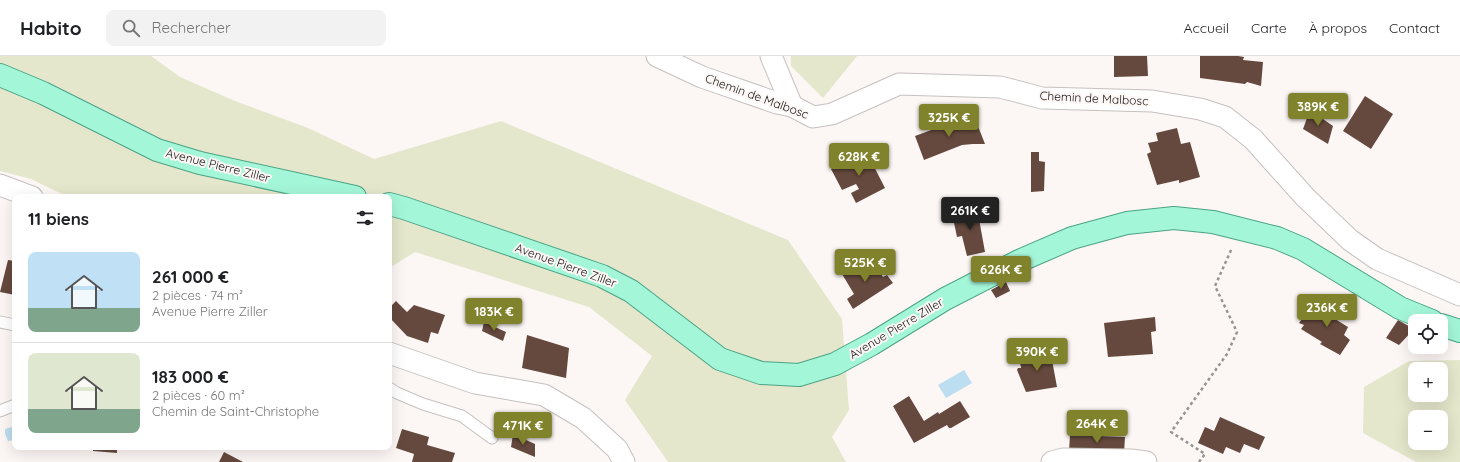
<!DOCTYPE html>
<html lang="fr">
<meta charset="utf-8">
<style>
body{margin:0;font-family:Quicksand,sans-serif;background:#f2f2f2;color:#202124;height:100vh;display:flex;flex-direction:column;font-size:15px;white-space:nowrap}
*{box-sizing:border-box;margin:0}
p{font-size:13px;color:#757577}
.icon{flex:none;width:22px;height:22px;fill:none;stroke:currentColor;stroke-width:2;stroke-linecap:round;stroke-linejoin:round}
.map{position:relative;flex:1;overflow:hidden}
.panel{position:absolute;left:12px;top:138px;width:380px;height:256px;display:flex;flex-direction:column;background:#fff;border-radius:8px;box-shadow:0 4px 16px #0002}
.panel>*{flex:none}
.controls{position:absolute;left:1408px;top:258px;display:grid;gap:8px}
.controls a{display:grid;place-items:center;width:40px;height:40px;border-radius:8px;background:#fff;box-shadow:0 4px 16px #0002;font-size:20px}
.price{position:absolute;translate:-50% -34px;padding:0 9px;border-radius:4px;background:#81822c;color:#fff;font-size:13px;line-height:26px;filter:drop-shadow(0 1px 2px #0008)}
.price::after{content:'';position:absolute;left:50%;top:24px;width:12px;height:9px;margin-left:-6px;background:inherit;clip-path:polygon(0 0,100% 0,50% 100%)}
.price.on{background:#222;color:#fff}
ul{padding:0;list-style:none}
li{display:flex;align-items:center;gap:12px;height:100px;padding:0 16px}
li+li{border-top:1px solid #e0e0e0}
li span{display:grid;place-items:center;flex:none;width:112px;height:80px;border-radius:8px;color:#555}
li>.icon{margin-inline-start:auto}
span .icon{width:48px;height:48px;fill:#fffc;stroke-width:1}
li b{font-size:17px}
h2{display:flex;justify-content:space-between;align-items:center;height:48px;padding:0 16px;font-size:17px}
header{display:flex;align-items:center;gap:24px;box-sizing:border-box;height:56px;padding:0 20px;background:#fff;border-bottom:1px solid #e0e0e0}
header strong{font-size:19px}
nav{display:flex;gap:22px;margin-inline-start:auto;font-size:14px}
.search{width:280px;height:36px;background:#f2f2f2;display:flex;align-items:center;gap:10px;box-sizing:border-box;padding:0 14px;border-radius:8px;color:#757577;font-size:15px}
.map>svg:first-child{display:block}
.green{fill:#e4e7cb;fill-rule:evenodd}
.water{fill:#bdddf0}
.building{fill:#66493e}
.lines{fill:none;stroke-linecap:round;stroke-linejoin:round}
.lane-casing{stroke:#c5c1bf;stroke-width:13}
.street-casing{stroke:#c5c1bf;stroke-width:23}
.primary-casing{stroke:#4ba384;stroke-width:24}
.path{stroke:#979392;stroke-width:2.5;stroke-dasharray:3 3;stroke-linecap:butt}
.lane{stroke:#fff;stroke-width:11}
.street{stroke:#fff;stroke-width:21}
.primary{stroke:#a4f6d9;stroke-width:22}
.labels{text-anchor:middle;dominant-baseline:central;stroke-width:4;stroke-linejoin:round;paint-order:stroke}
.street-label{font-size:12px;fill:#161414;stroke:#fcf7f5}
</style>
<header>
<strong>Habito</strong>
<div class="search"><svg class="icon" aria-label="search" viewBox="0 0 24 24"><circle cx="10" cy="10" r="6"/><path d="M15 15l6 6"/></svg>Rechercher</div>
<nav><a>Accueil</a><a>Carte</a><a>À propos</a><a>Contact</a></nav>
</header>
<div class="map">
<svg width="1460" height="406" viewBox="0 0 1460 406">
<rect width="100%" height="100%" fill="#fcf7f5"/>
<g class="green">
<polygon points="0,0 151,0 180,21 235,45 308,72 374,103 501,65 788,184 842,263 849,354 832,381 846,406 668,406 625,344 652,300 589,251 415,196 389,212 389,141 68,141 31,123 0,115"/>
<polygon points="791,0 857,0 823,42 791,10"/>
<path d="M1460,304V406H1416L1363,377L1364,331L1409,305ZM1415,313H1441V339H1415ZM1415,361H1441V387H1415Z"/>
</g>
<g class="water">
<polygon points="964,314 972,327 946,342 938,329"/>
<polygon points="15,370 15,384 8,385 5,378 5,373"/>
</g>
<g class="building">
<polygon points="1114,0 1147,0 1148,20 1114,21"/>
<polygon points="1200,0 1238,0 1244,1 1243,4 1263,6 1261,30 1247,26 1245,28 1200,22"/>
<polygon points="1365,40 1393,58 1371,93 1343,75"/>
<polygon points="1310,54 1333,70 1328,88 1303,73"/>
<polygon points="976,65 985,88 973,88 962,89 924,104 915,80 953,66"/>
<polygon points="1177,72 1181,88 1190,86 1200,121 1179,127 1179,124 1157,129 1147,98 1151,96 1148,87 1158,85 1156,77"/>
<polygon points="866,95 885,132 856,147 851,137 859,133 856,128 842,134 831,113"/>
<polygon points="1031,96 1039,96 1039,105 1045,106 1044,135 1031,136"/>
<polygon points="977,152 985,196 967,200 962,180 957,181 952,157"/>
<polygon points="8,204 15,205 15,239 0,236"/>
<polygon points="872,204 883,221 887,219 893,227 853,253 847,243 854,238 842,218 852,211 855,216"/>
<polygon points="1006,226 1010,235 996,242 991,234"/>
<polygon points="396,245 407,256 414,249 445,259 438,278 431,276 428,287 407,280 389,261 389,252"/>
<polygon points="1323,245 1340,256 1335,263 1348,271 1344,279 1350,284 1340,299 1320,288 1322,286 1301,273 1304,269 1299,267 1305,259 1308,262 1309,259 1313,262"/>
<polygon points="1155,261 1156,275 1151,276 1153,298 1108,301 1104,267"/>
<polygon points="1398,264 1414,273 1399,289 1386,282"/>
<polygon points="484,266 506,276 503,285 482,275"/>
<polygon points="527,279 569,292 566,322 522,312"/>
<polygon points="1036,297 1036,300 1045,298 1052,304 1057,331 1026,336 1017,314 1018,312 1021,312 1019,300"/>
<polygon points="909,340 924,365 938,356 939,358 960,345 970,361 951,372 949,372 947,369 914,387 893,350"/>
<polygon points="1220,361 1265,381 1259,394 1244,388 1240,397 1226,391 1223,398 1198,387 1205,371 1214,375"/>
<polygon points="402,373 429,381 427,389 455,397 452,406 412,406 414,398 396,392"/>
<polygon points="513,378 535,388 535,401 511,391"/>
<polygon points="1070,379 1125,381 1124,397 1069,395"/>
<polygon points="93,391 117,391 117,397 93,395"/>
<polygon points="224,396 243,406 219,406"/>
</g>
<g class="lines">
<defs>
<g id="lane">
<polyline points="0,266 15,269"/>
<polyline points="389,332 397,337 423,348 462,360 492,382"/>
<polyline points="0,355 15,349"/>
</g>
<g id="street">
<polyline points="657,0 702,21 777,47 792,50 813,61 832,58 899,28 1000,31 1042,42 1152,45 1200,53 1225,61 1253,83 1305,141 1350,184 1377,203 1460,239"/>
<polyline points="771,0 792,50"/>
<polyline points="0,129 32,141"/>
<polyline points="389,297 475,327 544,339 583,362 617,393 624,406"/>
<polyline points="1052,406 1063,403 1131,404 1146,406"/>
</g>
<g id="primary">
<polyline points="0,19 43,37 157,94 200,107 355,141"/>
<polyline points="389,148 404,152 602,220 631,235 720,303 761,317 799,319 835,308 872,288 945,243 1019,205 1072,182 1127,167 1174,162 1213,166 1277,182 1303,193 1400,252 1432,265"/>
<polyline points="1441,269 1460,275"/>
</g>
</defs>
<use href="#lane" class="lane-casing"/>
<use href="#street" class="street-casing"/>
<use href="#primary" class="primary-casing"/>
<polyline class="path" points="1199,406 1205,398 1171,376 1227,298 1237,276 1215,230 1232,192"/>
<use href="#lane" class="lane"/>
<use href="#street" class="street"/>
<use href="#primary" class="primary"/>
</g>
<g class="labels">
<g class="street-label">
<text transform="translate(757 40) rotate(20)">Chemin de Malbosc</text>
<text transform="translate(1094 42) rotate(3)">Chemin de Malbosc</text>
<text transform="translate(218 109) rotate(14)">Avenue Pierre Ziller</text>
<text transform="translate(566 209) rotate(20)">Avenue Pierre Ziller</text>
<text transform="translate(896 272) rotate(-31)">Avenue Pierre Ziller</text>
</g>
</g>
</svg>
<div class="controls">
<a><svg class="icon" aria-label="locate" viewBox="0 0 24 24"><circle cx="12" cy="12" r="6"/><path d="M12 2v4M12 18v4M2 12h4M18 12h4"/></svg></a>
<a>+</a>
<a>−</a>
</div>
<b class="price" style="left:1318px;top:71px">389K €</b>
<b class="price" style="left:949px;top:82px">325K €</b>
<b class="price" style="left:859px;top:121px">628K €</b>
<b class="price on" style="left:970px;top:175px">261K €</b>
<b class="price" style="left:865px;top:227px">525K €</b>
<b class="price" style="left:1001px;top:234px">626K €</b>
<b class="price" style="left:1327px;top:272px">236K €</b>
<b class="price" style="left:494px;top:276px">183K €</b>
<b class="price" style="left:1037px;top:316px">390K €</b>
<b class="price" style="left:1097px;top:388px">264K €</b>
<b class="price" style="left:523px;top:390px">471K €</b>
<section class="panel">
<h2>11 biens<svg class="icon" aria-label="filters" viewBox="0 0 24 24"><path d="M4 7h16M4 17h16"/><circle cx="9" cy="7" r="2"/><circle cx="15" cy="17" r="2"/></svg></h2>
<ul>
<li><span style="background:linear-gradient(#bfe0f5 70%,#7fa58c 0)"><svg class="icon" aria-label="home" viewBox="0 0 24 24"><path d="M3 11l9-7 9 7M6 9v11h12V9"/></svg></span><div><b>261 000 €</b><p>2 pièces · 74 m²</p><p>Avenue Pierre Ziller</p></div></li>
<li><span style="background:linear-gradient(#dfe7d0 70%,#7fa58c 0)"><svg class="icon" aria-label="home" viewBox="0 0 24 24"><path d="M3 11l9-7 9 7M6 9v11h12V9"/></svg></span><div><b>183 000 €</b><p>2 pièces · 60 m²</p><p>Chemin de Saint-Christophe</p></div></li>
</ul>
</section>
</div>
